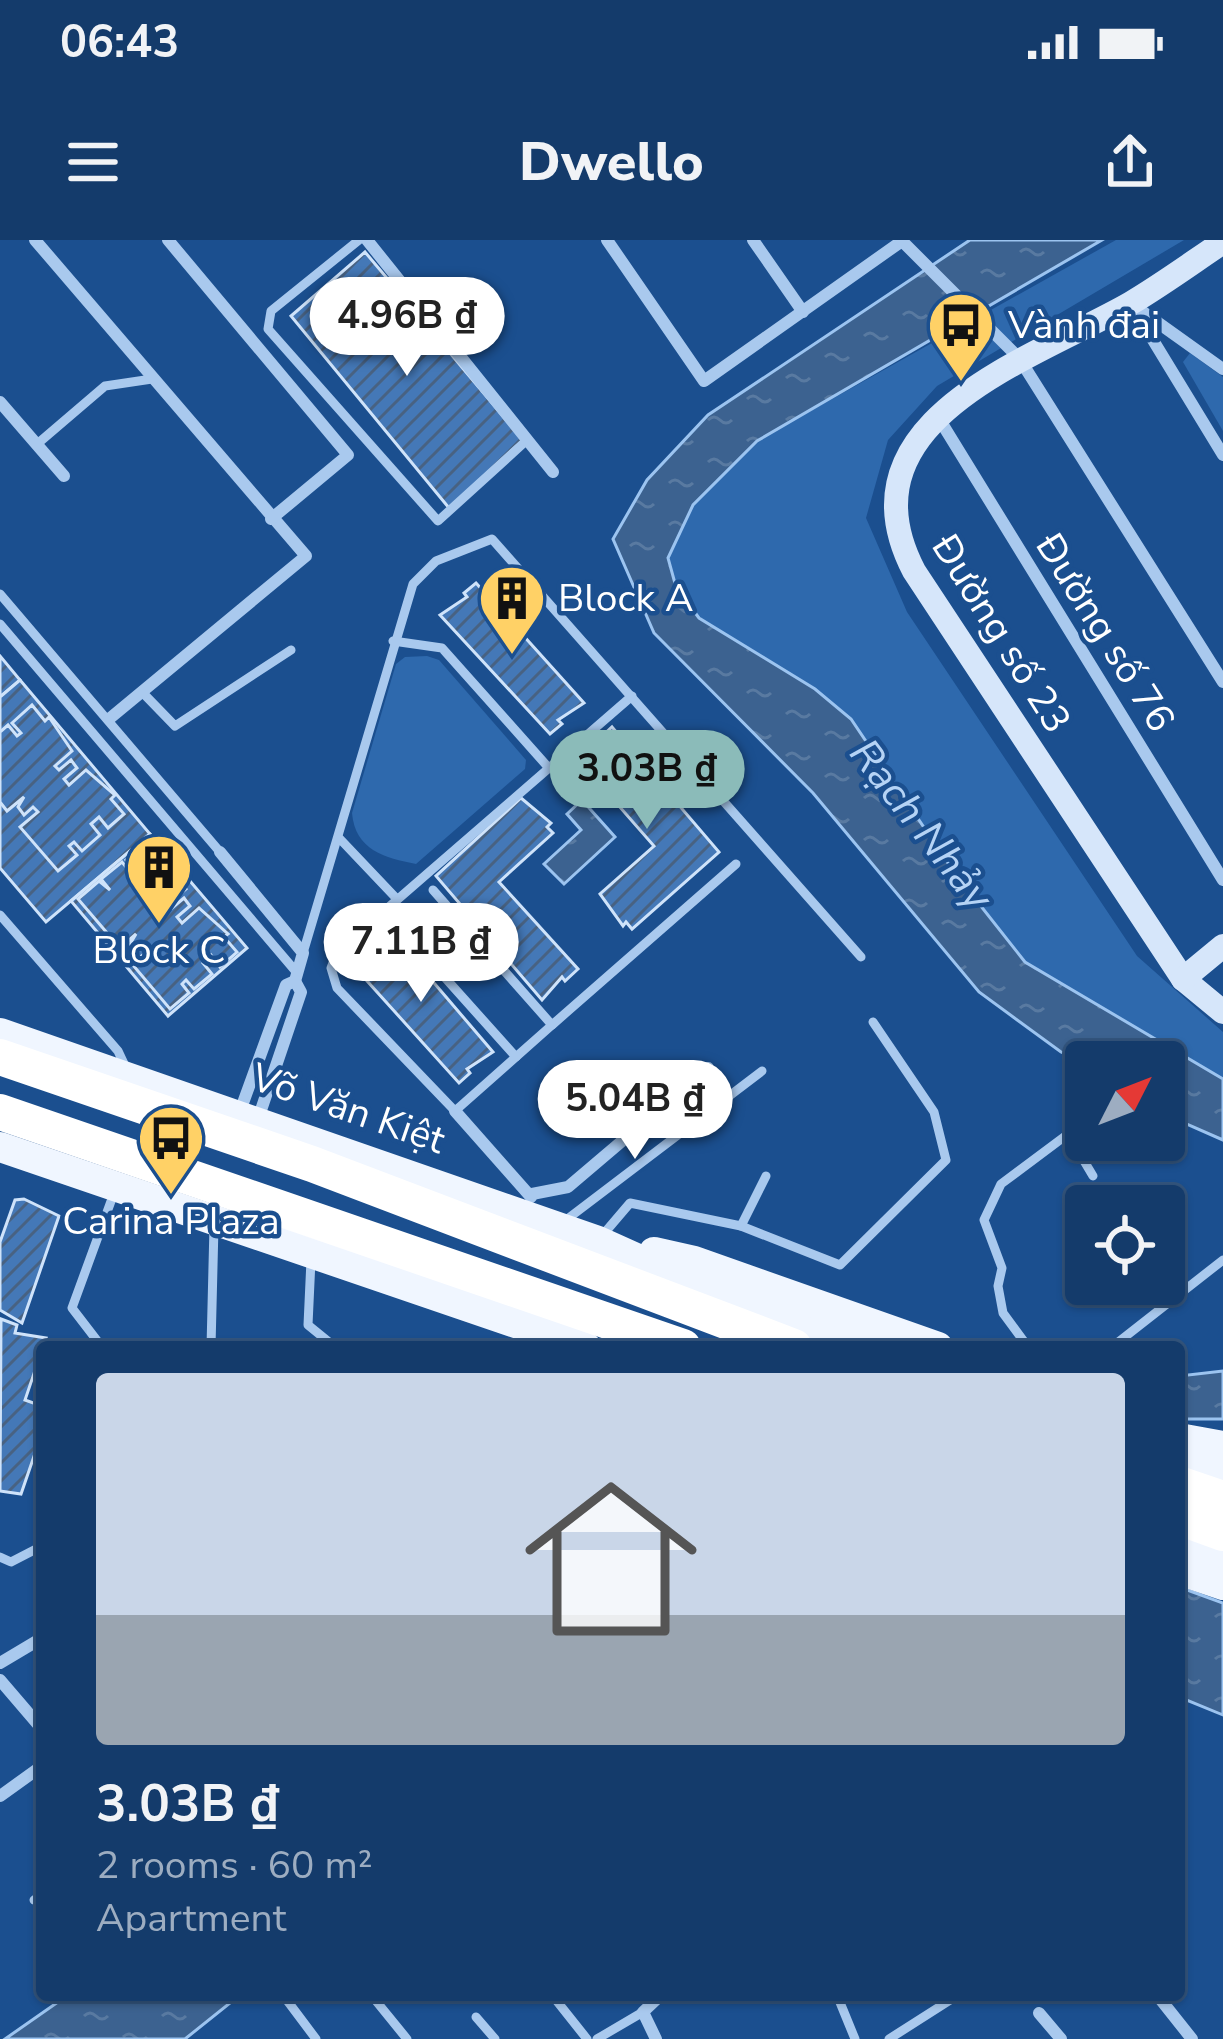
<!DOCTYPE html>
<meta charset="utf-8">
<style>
body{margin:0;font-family:"Nunito Sans",sans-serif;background:#1d4271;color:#f1f3f6;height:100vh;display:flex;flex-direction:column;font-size:45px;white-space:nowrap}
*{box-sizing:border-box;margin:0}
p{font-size:39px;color:#9dadc1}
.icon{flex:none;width:66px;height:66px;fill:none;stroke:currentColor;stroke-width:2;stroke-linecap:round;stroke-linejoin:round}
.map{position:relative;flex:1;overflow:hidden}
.side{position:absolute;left:36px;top:1101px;width:1149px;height:660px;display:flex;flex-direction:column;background:#143b6b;border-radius:12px;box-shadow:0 3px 9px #0004,0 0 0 3px #33557e}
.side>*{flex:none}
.needle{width:78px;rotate:48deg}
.fabs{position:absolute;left:1065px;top:801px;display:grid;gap:24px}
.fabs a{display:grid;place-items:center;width:120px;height:120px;border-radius:12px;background:#143b6b;box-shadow:0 3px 9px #0004,0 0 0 3px #33557e;font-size:60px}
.price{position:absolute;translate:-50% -102px;padding:0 27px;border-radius:42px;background:#fff;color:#222;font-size:39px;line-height:78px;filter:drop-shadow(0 3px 6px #0008)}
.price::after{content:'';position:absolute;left:50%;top:72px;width:36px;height:27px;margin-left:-18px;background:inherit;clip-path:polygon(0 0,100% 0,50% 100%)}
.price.active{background:#8bbbb9;color:#111}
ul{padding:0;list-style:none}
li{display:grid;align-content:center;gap:24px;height:636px;padding:0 60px}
li span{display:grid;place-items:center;height:372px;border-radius:12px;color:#555}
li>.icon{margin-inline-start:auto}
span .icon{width:216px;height:216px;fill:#fffc;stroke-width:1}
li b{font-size:51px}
.status{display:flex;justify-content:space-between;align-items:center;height:84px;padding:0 60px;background:#143b6b;direction:ltr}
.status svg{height:33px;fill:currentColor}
header{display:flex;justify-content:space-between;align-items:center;height:156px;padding:0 60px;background:#143b6b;font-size:54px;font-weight:800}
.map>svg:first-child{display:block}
.park{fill:#2e69ad}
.water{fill:url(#water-ripples);stroke:#9cc4f0;stroke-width:3}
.building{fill:url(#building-hatch);stroke:#cfe3fa;stroke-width:3}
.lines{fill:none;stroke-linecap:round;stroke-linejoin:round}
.lane{stroke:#a9c9ee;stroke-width:9}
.street{stroke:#a9c9ee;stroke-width:12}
.secondary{stroke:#d6e6fa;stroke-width:24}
.primary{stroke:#f0f6ff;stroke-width:30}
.highway{stroke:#fff;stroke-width:36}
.labels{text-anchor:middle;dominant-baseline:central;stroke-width:9;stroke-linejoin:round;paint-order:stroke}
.poi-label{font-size:39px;fill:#fff;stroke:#1b4f8f;text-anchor:start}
.street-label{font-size:39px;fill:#fff;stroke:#1b4f8f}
.water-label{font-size:42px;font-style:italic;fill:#b5d3f5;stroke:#1b4f8f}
</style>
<div class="status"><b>06:43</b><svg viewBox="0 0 49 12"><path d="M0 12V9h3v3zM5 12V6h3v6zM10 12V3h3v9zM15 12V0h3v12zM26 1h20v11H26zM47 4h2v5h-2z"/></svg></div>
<header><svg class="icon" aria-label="menu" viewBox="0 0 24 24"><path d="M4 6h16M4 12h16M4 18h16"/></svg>Dwello<svg class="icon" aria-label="share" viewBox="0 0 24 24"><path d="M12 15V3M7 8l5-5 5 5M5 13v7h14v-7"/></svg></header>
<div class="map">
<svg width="1223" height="1799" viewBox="0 0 1223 1799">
<defs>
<pattern id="water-ripples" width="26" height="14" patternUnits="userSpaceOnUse" patternTransform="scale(3)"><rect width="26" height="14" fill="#3c6290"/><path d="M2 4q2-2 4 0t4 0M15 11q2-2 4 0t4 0" fill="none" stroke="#597aa1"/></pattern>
<pattern id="building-hatch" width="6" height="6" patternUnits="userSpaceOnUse" patternTransform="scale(3)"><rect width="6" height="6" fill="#4478b7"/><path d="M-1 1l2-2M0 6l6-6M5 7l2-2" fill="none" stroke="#486282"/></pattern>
</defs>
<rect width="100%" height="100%" fill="#1b4f8f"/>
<g class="park">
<polygon points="1116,0 1184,0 937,146 888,200 866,278 907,372 1137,716 1223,792 1223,839 1025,722 954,632 851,479 815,449 699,378 676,347 668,317 693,265 757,201"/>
<polygon points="1190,113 1223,137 1223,191 1183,122"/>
<path d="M427,416L439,420L526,520L525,529L416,624C385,618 355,610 352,573L396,424L405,417Z"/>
</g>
<g class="water">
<polygon points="970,0 1102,0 757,201 693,265 668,318 676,347 699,378 815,449 851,479 954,632 1025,722 1223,839 1223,900 1164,874 1164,822 1086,823 1061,812 979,752 813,553 654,393 613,299 647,240 708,175"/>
<polygon points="582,560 615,597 564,644 544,624 581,590 567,574"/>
<polygon points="1223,1131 1223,1179 1179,1179 1179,1136"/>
<polygon points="1179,1347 1223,1363 1223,1475 1179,1457"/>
<polygon points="68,1755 240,1755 185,1799 5,1799"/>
</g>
<g class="building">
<polygon points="365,12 523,200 449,268 291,76"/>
<polygon points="476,343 584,463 558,480 562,484 550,494 440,375 467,357 464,353"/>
<polygon points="0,416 20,440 0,457"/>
<polygon points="20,440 150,594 46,682 0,628 0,457"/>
<polygon points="32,465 45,481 49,477 72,511 55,526 59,530 71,520 77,528 64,539 69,545 86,530 115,555 111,559 124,574 108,588 99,577 91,584 100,595 82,611 74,602 69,606 77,615 58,631 20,587 38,572 33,567 24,575 18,567 24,557 7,571 0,562 0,492 8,485 17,496 21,493 12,483"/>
<polygon points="612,487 719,612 632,689 626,682 623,686 600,654 654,606 577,518 602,503 599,499"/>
<polygon points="521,558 551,583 547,587 553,593 499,642 578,729 565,741 562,737 542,760 436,636"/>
<polygon points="150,594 247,708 168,776 71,661"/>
<polygon points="146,603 159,618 162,615 186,649 168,664 172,668 184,658 190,666 177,677 182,683 199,668 228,694 224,697 237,712 220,727 211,715 203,723 212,734 194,749 186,740 182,744 189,753 170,769 132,724 150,709 146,704 137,712 130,704 136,694 120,708 78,659 99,641 110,650 101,639 122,622 131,633 134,630 126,620"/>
<polygon points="388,689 493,812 467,829 470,833 459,843 350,722 363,710 366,713"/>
<polygon points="24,959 59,976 22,1083 0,1070 0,1002 15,960"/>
<polygon points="1,1079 17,1085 15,1093 46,1098 25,1160 42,1166 42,1193 21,1254 0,1251"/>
</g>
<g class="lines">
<g class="lane">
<polyline points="359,0 271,71 268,89 438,281 526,201"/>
<polyline points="36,205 105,146 152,139"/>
<polyline points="0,354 220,612"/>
<polyline points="0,384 298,734"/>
<polyline points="393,401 442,408 548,527"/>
<polyline points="142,452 175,486 291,410"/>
<polyline points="340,599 396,658"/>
<polyline points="433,650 552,785 455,871 337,748 331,728 337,712 632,456"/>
<polyline points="0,675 118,811 126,828"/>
<polyline points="397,684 516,817"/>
<polyline points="303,713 413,344 436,321 492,299 861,717"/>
<polyline points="552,785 736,624"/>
<polyline points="566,980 762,831"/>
<polyline points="741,986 840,1025 946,920 934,872 873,782"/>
<polyline points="601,997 630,963 741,986 766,936"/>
<polyline points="311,1020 308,1085 335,1107"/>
<polyline points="102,1107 72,1068 114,953"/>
<polyline points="211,1107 214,986"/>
<polyline points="1028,1107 1003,1073 998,1046 1002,1028 984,980 1001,944 1068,894 1093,936"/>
<polyline points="1112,1107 1223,1020"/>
<polyline points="0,1317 11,1322 42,1306"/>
<polyline points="34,1660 42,1654"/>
<polyline points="283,1755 316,1799"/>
<polyline points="552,1755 587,1799"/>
<polyline points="837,1755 855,1799"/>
<polyline points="372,1756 407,1799"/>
<polyline points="476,1777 495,1799"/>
<polyline points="597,1799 643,1772"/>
<polyline points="889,1799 958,1755"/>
</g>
<g class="street">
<polyline points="35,0 306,316 109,479"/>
<polyline points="168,0 348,215 271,279"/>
<polyline points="367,0 553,232"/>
<polyline points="607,0 704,141 902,1"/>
<polyline points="753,0 803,72"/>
<polyline points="901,0 1019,118 1223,442"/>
<polyline points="1131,64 1223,215"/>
<polyline points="1136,67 1223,129"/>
<polyline points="0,162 64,236"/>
<polyline points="938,177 1223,640"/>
<polyline points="220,612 303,713 295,741"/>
<polyline points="455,871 531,957"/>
<polyline points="239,874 286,745 295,741 301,752 258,879"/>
<polyline points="532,954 568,947 708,828"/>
<polyline points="0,1423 42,1398"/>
<polyline points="0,1440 42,1489"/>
<polyline points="0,1556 42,1526"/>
<polyline points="1157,1755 1192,1799"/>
<polyline points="1039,1773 1061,1799"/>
<polyline points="656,1799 643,1772 661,1755"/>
</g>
<g class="secondary">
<path d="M1223,2C1193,22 1163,44 1131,63C1036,118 835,179 914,331L1183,739L1223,772"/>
<polyline points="1183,739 1223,706"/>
</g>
<g class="primary">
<polyline points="0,793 598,1001 727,1059 868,1107"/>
<polyline points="0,907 586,1107"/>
<polyline points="654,1012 694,1021 938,1107"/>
<polyline points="1179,1198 1223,1206"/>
<polyline points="1179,1216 1223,1231"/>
<polyline points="1179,1304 1223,1320"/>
<polyline points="1179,1330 1223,1345"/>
</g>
<g class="highway">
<polyline points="0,817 312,924 794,1107"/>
<polyline points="0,872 683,1107"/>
<polyline points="1179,1244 1223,1259"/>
<polyline points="1179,1277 1223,1293"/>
</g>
</g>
<defs>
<symbol id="bus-pin" viewBox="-11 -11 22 30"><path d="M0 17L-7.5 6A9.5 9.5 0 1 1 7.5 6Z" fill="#ffd166" stroke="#1b4f8f"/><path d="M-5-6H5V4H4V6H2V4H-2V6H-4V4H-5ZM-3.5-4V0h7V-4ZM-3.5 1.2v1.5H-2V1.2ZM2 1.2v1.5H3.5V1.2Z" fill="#111"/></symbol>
<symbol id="building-pin" viewBox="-11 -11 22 30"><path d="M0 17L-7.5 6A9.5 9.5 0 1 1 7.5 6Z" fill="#ffd166" stroke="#1b4f8f"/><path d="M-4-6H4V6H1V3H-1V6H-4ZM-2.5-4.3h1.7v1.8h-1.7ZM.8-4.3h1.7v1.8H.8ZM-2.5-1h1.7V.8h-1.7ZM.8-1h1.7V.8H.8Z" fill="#111"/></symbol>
</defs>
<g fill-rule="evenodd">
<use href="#bus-pin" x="923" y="47" width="76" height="104"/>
<use href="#building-pin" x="474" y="320" width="76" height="104"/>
<use href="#building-pin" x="121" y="589" width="76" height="104"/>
<use href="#bus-pin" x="133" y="860" width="76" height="104"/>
</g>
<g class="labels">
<g class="poi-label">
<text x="1008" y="85">Vành đai</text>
<text x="558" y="358">Block A</text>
<text x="159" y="710" text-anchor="middle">Block C</text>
<text x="171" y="981" text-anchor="middle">Carina Plaza</text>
</g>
<g class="street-label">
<text transform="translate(1105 393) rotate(58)">Đường số 76</text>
<text transform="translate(1001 394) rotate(58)">Đường số 23</text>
<text transform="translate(348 869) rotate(19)">Võ Văn Kiệt</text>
</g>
<g class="water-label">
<text transform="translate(921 585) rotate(52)">Rạch Nhảy</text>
</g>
</g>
</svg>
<div class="fabs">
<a><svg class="needle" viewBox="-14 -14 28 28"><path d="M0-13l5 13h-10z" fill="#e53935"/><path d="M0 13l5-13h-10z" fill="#9dadc1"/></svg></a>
<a><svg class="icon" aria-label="locate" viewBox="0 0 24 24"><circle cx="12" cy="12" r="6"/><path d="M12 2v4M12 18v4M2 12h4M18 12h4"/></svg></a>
</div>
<b class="price" style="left:407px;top:139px">4.96B ₫</b>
<b class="price active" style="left:647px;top:592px">3.03B ₫</b>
<b class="price" style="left:421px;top:765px">7.11B ₫</b>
<b class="price" style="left:635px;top:922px">5.04B ₫</b>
<section class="side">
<ul>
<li><span style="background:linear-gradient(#c9d6e8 65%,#9aa5b1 0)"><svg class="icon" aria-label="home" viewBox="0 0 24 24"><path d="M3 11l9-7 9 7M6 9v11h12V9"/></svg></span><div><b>3.03B ₫</b><p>2 rooms · 60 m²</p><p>Apartment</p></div></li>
</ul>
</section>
</div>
